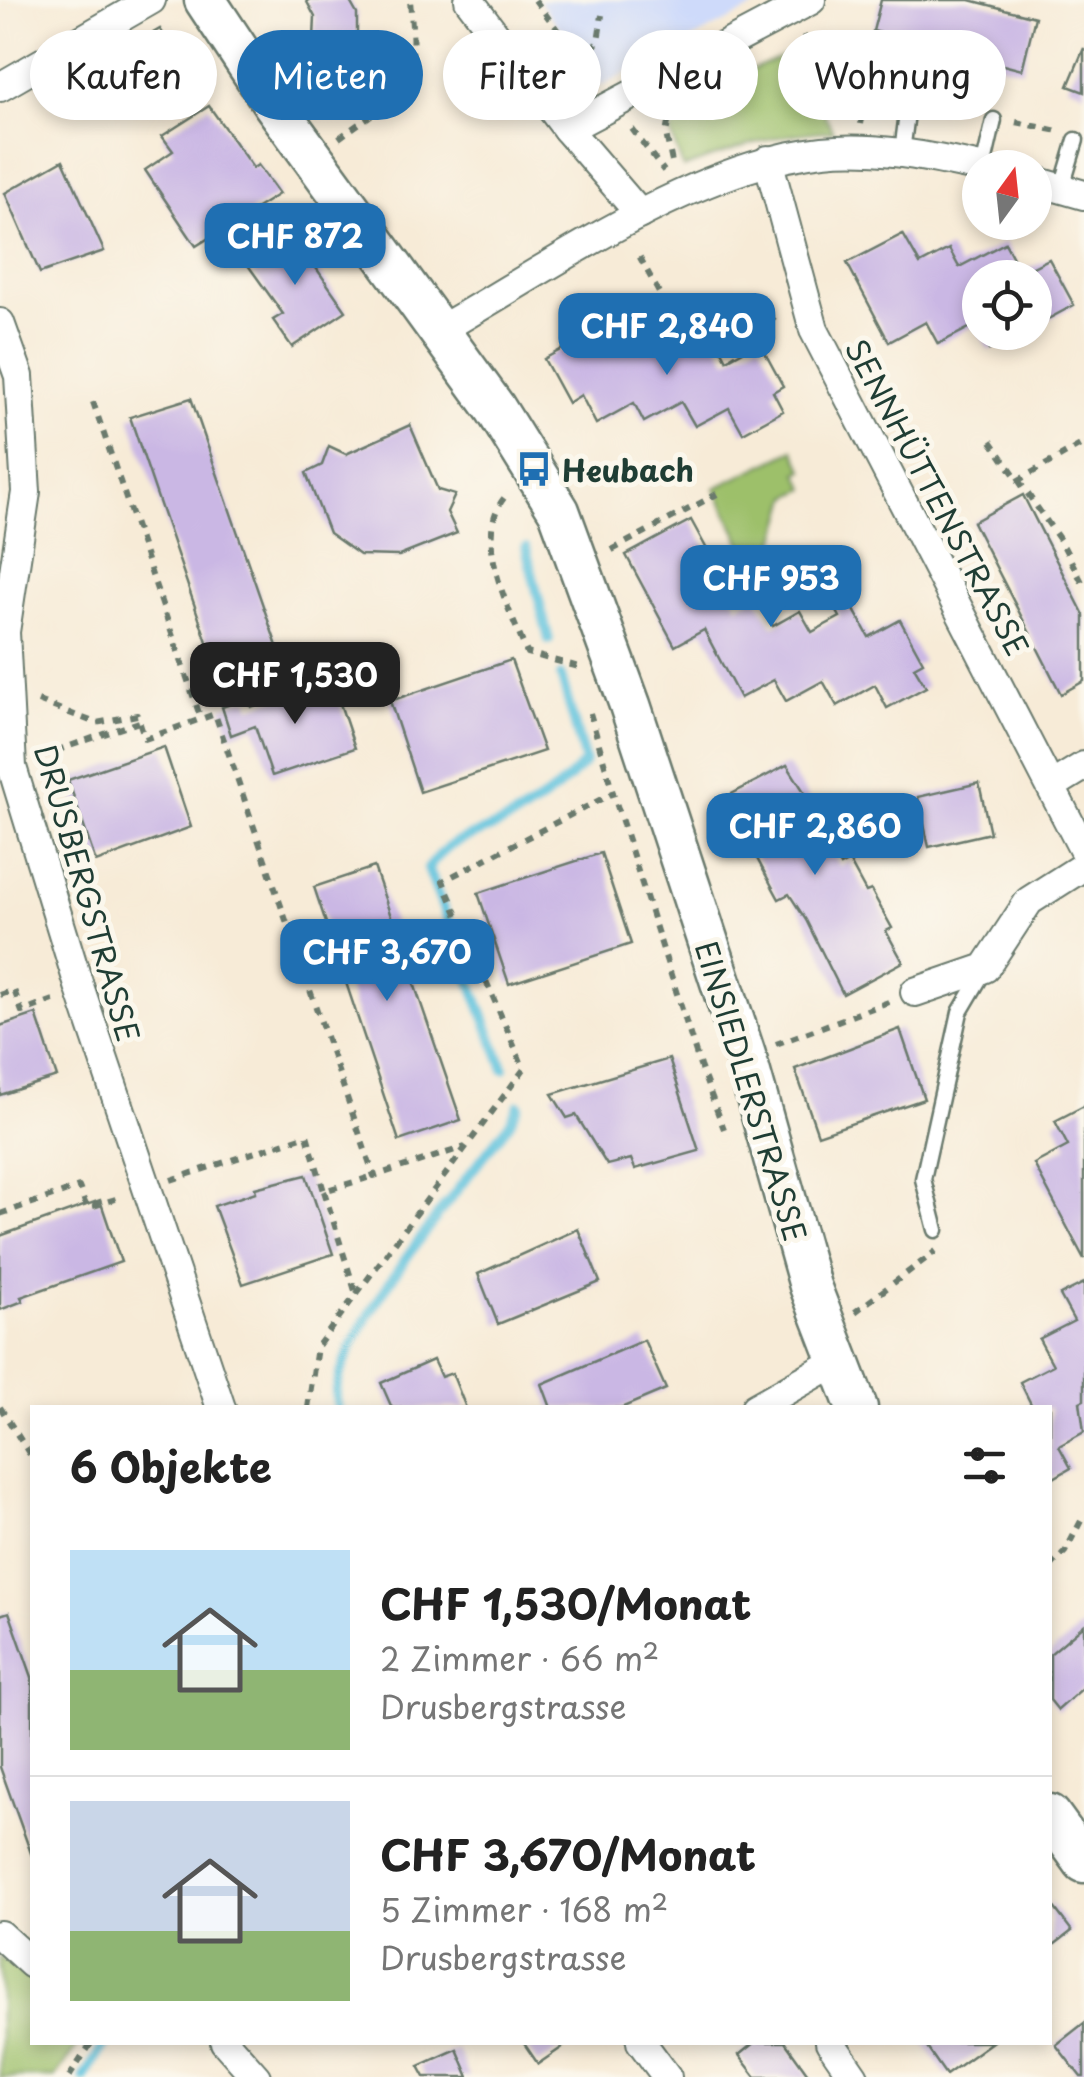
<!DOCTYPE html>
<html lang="de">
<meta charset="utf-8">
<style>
body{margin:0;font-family:"Playpen Sans",sans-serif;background:#f2f2f2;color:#222;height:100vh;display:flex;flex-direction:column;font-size:38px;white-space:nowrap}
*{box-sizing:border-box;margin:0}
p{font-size:32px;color:#767676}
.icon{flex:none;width:55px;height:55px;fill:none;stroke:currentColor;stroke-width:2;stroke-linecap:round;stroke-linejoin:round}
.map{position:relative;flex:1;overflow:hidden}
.details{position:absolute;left:30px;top:1405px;width:1022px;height:640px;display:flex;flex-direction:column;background:#fff;border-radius:0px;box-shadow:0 5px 15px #0003}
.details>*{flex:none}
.hud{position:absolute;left:30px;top:30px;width:1025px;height:90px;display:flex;gap:20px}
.needle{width:65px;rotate:15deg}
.fabs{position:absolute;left:962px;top:150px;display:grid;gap:20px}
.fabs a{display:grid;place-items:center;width:90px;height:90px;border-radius:50%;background:#fff;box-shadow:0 5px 15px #0003;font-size:50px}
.price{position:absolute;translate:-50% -85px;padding:0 22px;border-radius:20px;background:#1f6fb2;color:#fff;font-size:32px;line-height:65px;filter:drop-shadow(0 2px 5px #0008)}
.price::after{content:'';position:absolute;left:50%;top:60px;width:30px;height:22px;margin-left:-15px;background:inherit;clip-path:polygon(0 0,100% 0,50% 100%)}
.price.active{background:#222;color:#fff}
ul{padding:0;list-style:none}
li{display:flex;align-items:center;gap:30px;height:250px;padding:0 40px}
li+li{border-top:2px solid #e0e0e0}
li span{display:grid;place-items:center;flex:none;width:280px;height:200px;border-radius:0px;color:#555}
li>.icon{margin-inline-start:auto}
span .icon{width:120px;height:120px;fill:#fffc;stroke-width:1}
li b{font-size:42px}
h2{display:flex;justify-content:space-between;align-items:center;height:120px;padding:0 40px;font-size:42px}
.pill{padding:0 35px;border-radius:45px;background:#fff;box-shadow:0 5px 15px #0003;font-size:35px;line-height:90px}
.pill.active{background:#1f6fb2;color:#fff}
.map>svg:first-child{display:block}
.built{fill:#cedafa}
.green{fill:#9dc06a;stroke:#5e7e4f;stroke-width:2.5}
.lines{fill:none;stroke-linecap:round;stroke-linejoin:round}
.stream{stroke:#5fc2dd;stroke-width:10}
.building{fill:#cab7e4}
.lane-casing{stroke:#6b7a6d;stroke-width:19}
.street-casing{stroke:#6b7a6d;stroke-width:32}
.secondary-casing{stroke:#6b7a6d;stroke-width:45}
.path{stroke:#6b7a6d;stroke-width:6;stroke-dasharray:8 8;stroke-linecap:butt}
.lane{stroke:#fff;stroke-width:14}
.street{stroke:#fff;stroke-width:28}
.secondary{stroke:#fff;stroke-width:40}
.labels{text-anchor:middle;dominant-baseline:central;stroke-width:10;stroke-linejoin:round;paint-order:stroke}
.poi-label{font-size:30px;font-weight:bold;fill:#1f3d34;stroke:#fbf7ec;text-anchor:start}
.street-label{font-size:30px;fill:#1f3d34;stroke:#fbf7ec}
</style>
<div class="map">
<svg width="1084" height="2077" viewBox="0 0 1084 2077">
<rect width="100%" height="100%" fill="#fbf7ec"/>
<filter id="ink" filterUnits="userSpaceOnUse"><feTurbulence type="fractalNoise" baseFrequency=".01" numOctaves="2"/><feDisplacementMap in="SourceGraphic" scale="20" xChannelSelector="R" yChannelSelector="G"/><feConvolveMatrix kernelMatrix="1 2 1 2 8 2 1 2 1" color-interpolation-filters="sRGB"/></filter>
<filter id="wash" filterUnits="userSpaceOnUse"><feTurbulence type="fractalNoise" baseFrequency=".0048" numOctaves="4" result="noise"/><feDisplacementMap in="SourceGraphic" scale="40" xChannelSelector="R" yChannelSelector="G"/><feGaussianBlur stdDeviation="2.25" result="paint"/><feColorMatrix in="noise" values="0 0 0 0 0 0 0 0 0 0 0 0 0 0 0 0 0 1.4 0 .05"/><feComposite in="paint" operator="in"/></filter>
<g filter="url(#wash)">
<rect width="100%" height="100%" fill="#f7ebd7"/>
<polygon class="built" points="539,0 769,0 601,86"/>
<g class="green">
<path d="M793,53L833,131C779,132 733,149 683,168L671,134L680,98Z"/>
<polygon points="794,450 804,470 798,473 806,489 789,497 773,552 751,562 715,488"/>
<polygon points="0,1957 32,1979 32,2042 80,2043 55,2077 0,2077"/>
</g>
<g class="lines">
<g class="stream">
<polyline points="526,548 549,640"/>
<path d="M504,1069L428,869C448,838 469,839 501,824C533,809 561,788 585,762L561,676"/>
<path d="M338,1408C318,1354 472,1172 509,1124L519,1105"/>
<polyline points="84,2077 106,2042"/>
</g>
</g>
<g id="blocks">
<g class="building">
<polygon points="306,0 349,0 357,14 357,38 335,51 314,38 315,17"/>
<polygon points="881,0 970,0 1035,17 1022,70 873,31"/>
<polygon points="160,29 191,77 133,111 104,62"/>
<polygon points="1084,48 1084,92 1068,86"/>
<polygon points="209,106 253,168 258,165 279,194 196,246 145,170 173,151 162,136"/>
<polygon points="63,160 104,251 40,273 5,193"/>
<polygon points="289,229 346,311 292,347 273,320 283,314 245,261"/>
<polygon points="903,234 920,264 949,249 959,267 1005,243 1021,273 1049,259 1074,305 1035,326 1035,278 980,278 980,332 1022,332 989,350 975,325 938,344 926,322 889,342 847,263"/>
<polygon points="614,321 629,346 658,331 670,353 711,330 727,360 759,342 783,386 773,392 783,411 743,433 729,408 695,426 681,402 644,422 634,403 596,424 581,395 568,403 544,359"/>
<polygon points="191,398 278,649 217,671 130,417"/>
<polygon points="410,425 438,490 455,495 447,512 457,533 399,556 360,555 329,533 306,473 322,465 329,446 346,454"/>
<polygon points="1023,495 1084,615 1084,681 1061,694 973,522"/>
<polygon points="691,520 738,606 756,596 773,626 800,611 812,632 840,617 834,606 848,599 869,637 900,620 923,662 914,667 926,687 887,708 875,685 837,706 823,681 786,701 774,680 740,698 704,630 675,646 626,555"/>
<polygon points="511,660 544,751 420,792 390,701"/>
<polygon points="332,680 355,748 272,776 255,726 231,735 222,707 248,698 251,707"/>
<polygon points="164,747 191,827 96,862 68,780"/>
<polygon points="787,765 831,834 824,838 840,866 849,861 866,892 871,890 892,928 886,931 903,962 843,994 806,920 789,894 779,899 724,798"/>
<polygon points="979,783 990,833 929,847 918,797"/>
<polygon points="601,853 631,944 509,984 478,893"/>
<polygon points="374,867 461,1120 399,1141 314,887"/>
<polygon points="36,1014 57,1077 0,1095 0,1026"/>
<polygon points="900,1029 924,1099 818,1135 795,1069"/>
<polygon points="669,1059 699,1151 635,1169 631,1159 607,1165 576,1115 567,1118 552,1094"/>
<polygon points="1084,1106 1084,1259 1034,1164 1068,1146 1055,1121"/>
<polygon points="306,1175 333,1254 243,1284 214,1206 256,1192 255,1188"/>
<polygon points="100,1200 121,1262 21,1297 23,1301 0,1310 0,1236"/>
<polygon points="578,1229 600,1282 498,1324 478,1274"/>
<polygon points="1084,1283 1084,1400 1080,1402 1084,1432 1059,1446 1071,1468 1050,1480 1050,1408 1033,1408 1020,1382 1053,1365 1039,1339 1074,1321 1060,1295"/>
<polygon points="644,1340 666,1389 621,1408 551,1408 542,1384"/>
<polygon points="433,1360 441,1377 452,1373 466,1408 392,1408 381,1383"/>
<polygon points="9,1612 32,1677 32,1856 0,1767 0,1615"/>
<polygon points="1084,1625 1084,1687 1058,1710 1050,1700 1050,1654"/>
<polygon points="1050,1902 1072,1931 1050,1948"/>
<polygon points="1084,2023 1084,2077 1081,2077 1056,2045"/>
<polygon points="523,2042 570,2042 538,2064"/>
<polygon points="755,2042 785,2042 810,2077 756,2077 739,2055"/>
<polygon points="923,2042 992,2042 946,2075"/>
<polygon points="457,2049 469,2077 425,2077 419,2066"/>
</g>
</g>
</g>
<g filter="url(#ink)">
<use href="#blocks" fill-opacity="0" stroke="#6b7a6d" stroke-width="2.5"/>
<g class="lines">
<defs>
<g id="lane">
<polyline points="902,152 908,105"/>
<polyline points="983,168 994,120"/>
<polyline points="1062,187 1076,140"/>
<polyline points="936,1230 923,1179 960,1012 983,973"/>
</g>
<g id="street">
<polyline points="469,0 567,129 640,214"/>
<polyline points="0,87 151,0"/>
<polyline points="567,129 811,0"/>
<polyline points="768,160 814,330 1084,851"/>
<polyline points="1035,181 1084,195"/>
<polyline points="0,323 19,376 26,492 5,632 12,767 80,989 221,1408"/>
<path d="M440,330C552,266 694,165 823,151C876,145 929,157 981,168"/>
<polyline points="1053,785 1084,766"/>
<polyline points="915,992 985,968 1029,901 1084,866"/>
<polyline points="755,1408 841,1359"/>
<polyline points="0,1935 32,1964"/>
<polyline points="225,2042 256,2077"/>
<polyline points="641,2042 667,2077"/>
<polyline points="830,2042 854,2077"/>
</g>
<g id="secondary">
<polyline points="205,0 273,103 495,408 559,511 630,705 745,1055 810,1286 857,1408"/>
<polyline points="1050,1815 1084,1862"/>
</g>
</defs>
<use href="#lane" class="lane-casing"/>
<use href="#street" class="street-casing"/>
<use href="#secondary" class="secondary-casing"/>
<g class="path">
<polyline points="535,0 597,83"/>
<polyline points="804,35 817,80 839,119"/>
<polyline points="583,63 598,41 602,15"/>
<polyline points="928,104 975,112"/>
<polyline points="671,106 666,134 673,167"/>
<polyline points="1016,122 1058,131"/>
<polyline points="861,124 866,97 886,99"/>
<polyline points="632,129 664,171"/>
<path d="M339,138C410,86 418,92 410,0"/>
<polyline points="672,317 710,319 733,356"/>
<polyline points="633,344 631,339 672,317 636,250"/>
<polyline points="727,346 779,315"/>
<polyline points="93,402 201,719"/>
<polyline points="991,441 1062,543 1084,586"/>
<polyline points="1017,481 1084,443"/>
<path d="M504,498C472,539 510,611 527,653L579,667"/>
<polyline points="612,550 717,494"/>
<polyline points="38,701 96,723 137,715 145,739 215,714 374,1176 465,1147"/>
<polyline points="590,713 613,793"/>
<polyline points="41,756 139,722"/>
<polyline points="0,995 14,990 22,1012 56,999"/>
<polyline points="776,1044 891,1001"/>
<polyline points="171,1180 307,1135 324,1191 374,1176"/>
<polyline points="324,1191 356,1294"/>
<polyline points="0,1214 79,1187 87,1208 122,1197"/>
<polyline points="855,1312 936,1251"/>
<polyline points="0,1407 32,1458"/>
<polyline points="308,1408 317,1347 524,1069 443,881 613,793 700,1066 724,1129"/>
<polyline points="1050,1567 1065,1552 1084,1515"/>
<polyline points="69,2077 92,2042"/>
</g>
<use href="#lane" class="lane"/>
<use href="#street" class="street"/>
<use href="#secondary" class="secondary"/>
</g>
</g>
<defs>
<symbol id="bus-bare" viewBox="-9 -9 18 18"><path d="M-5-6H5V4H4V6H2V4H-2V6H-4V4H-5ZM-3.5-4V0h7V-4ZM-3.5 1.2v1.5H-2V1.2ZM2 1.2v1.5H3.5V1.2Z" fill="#1f6fb2" stroke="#fbf7ec" stroke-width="2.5" paint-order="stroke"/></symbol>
</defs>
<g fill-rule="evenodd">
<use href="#bus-bare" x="509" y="444" width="50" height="50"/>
</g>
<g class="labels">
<g class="poi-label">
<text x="562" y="469">Heubach</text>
</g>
<g class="street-label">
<text transform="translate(938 497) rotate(62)">SENNHÜTTENSTRASSE</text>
<text transform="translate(88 893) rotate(74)">DRUSBERGSTRASSE</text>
<text transform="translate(752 1091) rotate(73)">EINSIEDLERSTRASSE</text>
</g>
</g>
</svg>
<div class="fabs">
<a><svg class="needle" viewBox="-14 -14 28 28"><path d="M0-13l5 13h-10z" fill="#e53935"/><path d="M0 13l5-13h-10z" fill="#767676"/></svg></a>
<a><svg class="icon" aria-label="locate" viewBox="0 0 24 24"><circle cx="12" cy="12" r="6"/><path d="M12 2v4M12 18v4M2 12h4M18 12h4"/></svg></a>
</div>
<b class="price" style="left:295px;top:288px">CHF 872</b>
<b class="price" style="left:667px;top:378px">CHF 2,840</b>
<b class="price" style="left:771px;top:630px">CHF 953</b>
<b class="price active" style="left:295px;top:727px">CHF 1,530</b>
<b class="price" style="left:815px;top:878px">CHF 2,860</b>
<b class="price" style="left:387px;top:1004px">CHF 3,670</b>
<div class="hud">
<a class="pill">Kaufen</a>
<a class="pill active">Mieten</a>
<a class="pill">Filter</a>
<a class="pill">Neu</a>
<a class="pill">Wohnung</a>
</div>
<section class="details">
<h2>6 Objekte<svg class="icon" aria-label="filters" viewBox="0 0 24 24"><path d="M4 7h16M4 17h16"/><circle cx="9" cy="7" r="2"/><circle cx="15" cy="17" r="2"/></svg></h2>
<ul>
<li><span style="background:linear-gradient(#bfe0f5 60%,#8fb573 0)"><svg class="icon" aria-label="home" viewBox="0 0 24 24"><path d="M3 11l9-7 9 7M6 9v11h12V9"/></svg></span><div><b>CHF 1,530/Monat</b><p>2 Zimmer · 66 m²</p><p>Drusbergstrasse</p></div></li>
<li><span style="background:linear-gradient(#c9d6e8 65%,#8fb573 0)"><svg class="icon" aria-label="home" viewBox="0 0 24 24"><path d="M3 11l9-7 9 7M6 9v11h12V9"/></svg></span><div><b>CHF 3,670/Monat</b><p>5 Zimmer · 168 m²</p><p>Drusbergstrasse</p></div></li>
</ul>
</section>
</div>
